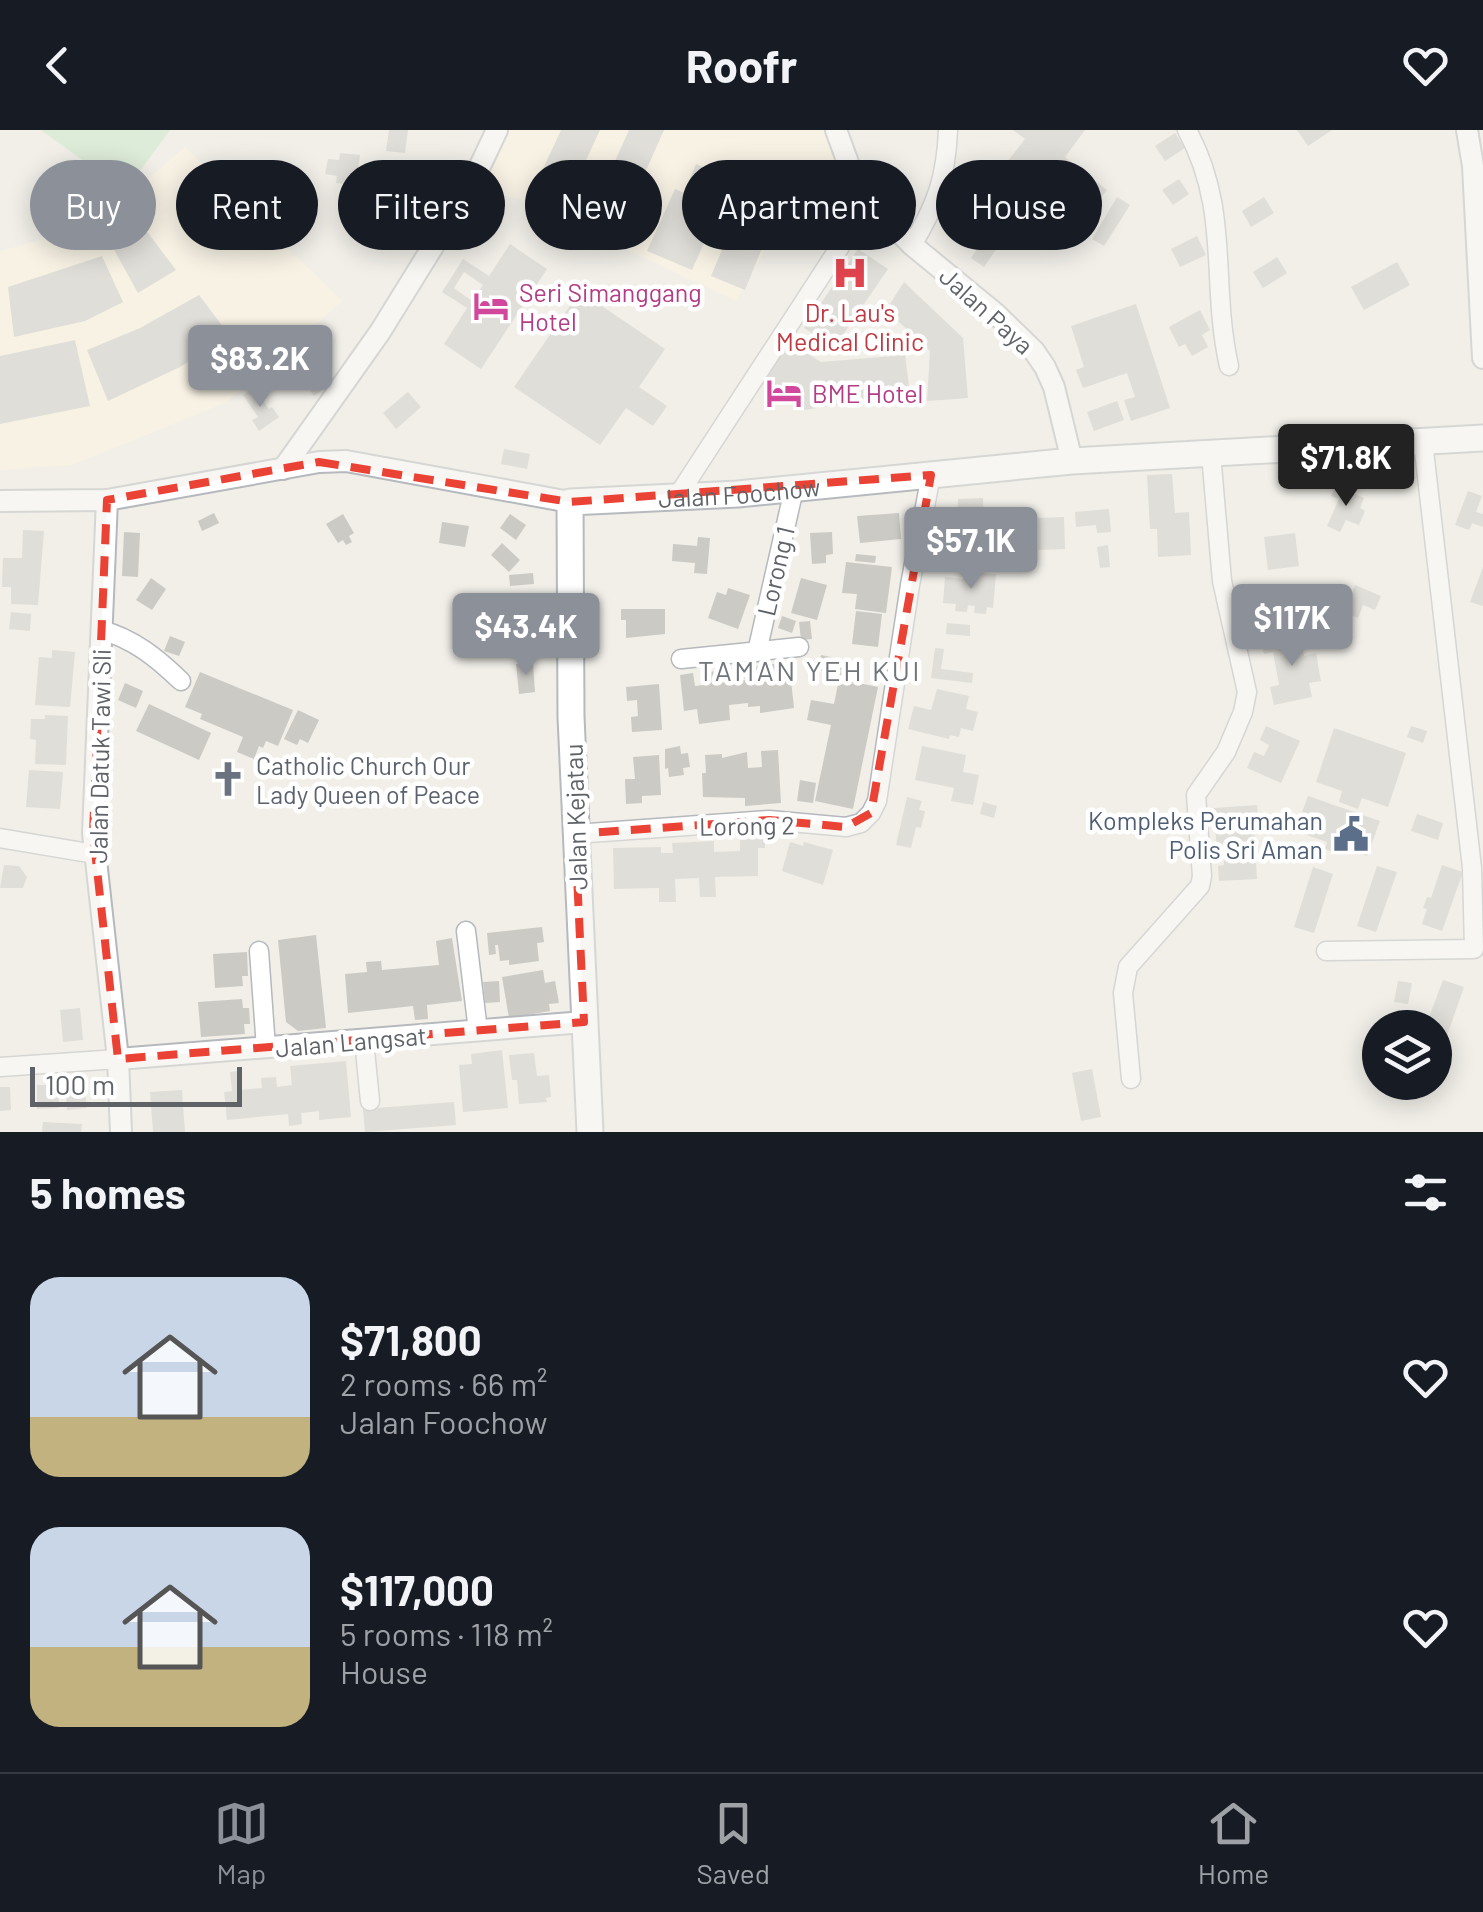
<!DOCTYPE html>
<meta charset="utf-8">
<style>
body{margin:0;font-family:Barlow,sans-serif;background:#242831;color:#f1f3f6;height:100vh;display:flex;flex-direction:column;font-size:38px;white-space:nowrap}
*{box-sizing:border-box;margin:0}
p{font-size:32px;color:#9ea1a6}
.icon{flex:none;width:55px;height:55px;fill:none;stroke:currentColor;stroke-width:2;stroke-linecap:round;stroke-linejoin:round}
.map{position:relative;height:1002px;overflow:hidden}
.side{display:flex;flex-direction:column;background:#171b24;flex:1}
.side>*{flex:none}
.banner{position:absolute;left:30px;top:30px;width:1425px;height:90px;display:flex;gap:20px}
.buttons{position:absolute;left:1362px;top:880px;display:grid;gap:20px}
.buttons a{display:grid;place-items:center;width:90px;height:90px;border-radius:50%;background:#171b24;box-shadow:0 5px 25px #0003;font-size:50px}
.scale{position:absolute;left:30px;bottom:25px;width:212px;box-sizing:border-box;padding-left:10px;border:5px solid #5f6368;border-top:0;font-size:28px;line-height:35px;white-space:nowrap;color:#5f6368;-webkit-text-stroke:8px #fff;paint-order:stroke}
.price{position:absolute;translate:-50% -85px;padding:0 22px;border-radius:10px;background:#8c9099;color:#fff;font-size:32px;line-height:65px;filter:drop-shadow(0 2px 5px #0008)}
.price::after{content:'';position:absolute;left:50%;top:60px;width:30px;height:22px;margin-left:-15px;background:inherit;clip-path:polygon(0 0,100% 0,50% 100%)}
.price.selected{background:#222;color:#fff}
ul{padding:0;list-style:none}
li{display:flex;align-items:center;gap:30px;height:250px;padding:0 30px}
li span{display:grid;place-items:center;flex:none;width:280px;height:200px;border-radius:30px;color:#555}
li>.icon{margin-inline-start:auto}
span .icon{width:120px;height:120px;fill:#fffc;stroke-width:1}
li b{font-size:42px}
h2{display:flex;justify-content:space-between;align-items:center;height:120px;padding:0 30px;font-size:42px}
.chip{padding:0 35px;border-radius:45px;background:#171b24;box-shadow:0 5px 25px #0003;font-size:35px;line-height:90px}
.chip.selected{background:#8c9099;color:#fff}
header{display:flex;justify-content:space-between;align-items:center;height:130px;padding:0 30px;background:#171b24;font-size:45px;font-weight:700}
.menu{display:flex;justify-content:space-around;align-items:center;height:140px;border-top:2px solid #363941;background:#171b24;font-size:28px;color:#9ea1a6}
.menu a{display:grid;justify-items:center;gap:5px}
.menu .selected{color:#8c9099}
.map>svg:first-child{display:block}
.commercial{fill:#fef7e0}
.garden{fill:#c5e8c5}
.building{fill:#cccac5;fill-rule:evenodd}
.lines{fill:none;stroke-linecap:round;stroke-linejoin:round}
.minor-casing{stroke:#b5b8bc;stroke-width:21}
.tertiary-casing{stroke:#b5b8bc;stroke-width:24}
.secondary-casing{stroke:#b6babf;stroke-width:29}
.minor{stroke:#fff;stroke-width:18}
.tertiary{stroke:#fff;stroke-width:20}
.secondary{stroke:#fff;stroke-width:25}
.marked{fill:none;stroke:#ea4335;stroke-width:8;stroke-dasharray:20 12;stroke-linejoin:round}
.labels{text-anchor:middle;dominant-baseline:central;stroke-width:9;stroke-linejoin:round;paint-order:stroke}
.hotel-label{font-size:25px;fill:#b23c85;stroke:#fff;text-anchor:start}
.street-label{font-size:25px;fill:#5f6368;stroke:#fff}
.health-label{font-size:25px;fill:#be3a42;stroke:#fff}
.worship-label{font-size:25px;fill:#5b616d;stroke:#fff;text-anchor:start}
.service-label{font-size:25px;fill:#4e5e75;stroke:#fff;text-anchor:end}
.neighbourhood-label{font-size:28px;letter-spacing:2.5px;fill:#70757a;stroke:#fff}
</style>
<header><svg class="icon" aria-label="back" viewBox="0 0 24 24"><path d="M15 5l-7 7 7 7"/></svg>Roofr<svg class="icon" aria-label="heart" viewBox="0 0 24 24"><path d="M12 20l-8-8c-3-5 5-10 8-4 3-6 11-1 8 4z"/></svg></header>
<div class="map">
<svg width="1483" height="1002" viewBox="0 0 1483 1002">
<rect width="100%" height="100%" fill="#f1efe8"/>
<g class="commercial">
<polygon points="502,0 826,0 845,53 800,60 736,171 519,69 485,61 482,46"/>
<polygon points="185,17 342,171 227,272 72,335 0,340 0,121 95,95"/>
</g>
<polygon class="garden" points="41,0 170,0 125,61"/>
<g class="building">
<polygon points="389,0 408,0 405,23 386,21"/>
<polygon points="561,0 600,0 562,82 530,67"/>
<polygon points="629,0 664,0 616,108 586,95"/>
<polygon points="1013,0 1085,0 1065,27 1107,60 1079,95 1036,62 1031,69 998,44 1025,9"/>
<polygon points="1297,0 1332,0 1308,16"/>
<polygon points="1175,3 1185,18 1165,31 1155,16"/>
<polygon points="340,23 360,25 356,55 336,53 337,46 325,44 328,29 339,30"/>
<polygon points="696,34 732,50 692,140 647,121 675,59 684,63"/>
<polygon points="1179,49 1189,64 1173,75 1162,60"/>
<polygon points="306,51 319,70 304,80 291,61"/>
<polygon points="741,52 782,69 745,160 711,146 740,77 732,74"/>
<polygon points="989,64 999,71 972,107 963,100"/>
<polygon points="284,65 300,90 284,100 269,76"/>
<polygon points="1117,67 1130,75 1104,116 1092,109"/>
<polygon points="1264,67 1274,83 1251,97 1242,81"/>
<polygon points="1004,80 1017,89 984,137 971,128"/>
<polygon points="145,99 176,140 138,163 113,118"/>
<polygon points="1197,106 1206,125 1180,137 1171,119"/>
<path d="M510,114L547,139L481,239L444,214L467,178L442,162L463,129L489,146ZM464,142L483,155L472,171L454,158Z"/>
<polygon points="858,119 888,139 838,212 827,212 804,198"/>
<polygon points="102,126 123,172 85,191 14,207 8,157"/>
<polygon points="1277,127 1287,143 1263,158 1253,142"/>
<polygon points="1397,132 1410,155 1364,180 1351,157"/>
<polygon points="904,152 963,208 968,268 927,271 930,221 886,180"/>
<polygon points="580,161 665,219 639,257 667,276 653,296 626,278 600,315 514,257"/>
<polygon points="199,165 230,206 180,237 108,271 87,220 140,198"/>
<polygon points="1136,174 1170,278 1131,291 1124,270 1135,267 1127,243 1083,258 1076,240 1084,237 1071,196"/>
<polygon points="1200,180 1210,200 1202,205 1208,217 1192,226 1185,214 1179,217 1169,197"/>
<polygon points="75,210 90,276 0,294 0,226"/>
<polygon points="787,211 821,232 905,225 910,264 804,280 760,252"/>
<polygon points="308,223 323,245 326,242 333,253 314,266 307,256 312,252 298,231"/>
<polygon points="254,258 269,279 272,277 279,287 259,301 252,290 258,287 243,265"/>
<polygon points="408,262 421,277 396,299 383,283"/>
<polygon points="1117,271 1124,290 1094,301 1087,282"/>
<polygon points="504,319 530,324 527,339 501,334"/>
<polygon points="1172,344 1175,383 1189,382 1191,425 1158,427 1157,399 1150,399 1147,345"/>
<polygon points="1336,356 1364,368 1360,378 1365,381 1359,395 1346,390 1340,402 1327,396 1339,369 1331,366"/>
<polygon points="1468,361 1482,366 1476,382 1483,384 1483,397 1472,393 1469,400 1455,395"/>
<polygon points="983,368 984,411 958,412 958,369"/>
<polygon points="1109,379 1111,402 1097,403 1096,395 1076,397 1075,382"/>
<polygon points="214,383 219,393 202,401 198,391"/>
<polygon points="899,383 901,409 860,413 857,386"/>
<polygon points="343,384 354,403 349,406 352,412 346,415 343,410 338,413 326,394"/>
<polygon points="510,384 526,395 516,410 500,398"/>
<polygon points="1064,387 1065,419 1038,420 1038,388"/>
<polygon points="442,392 469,396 465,417 439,413"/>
<polygon points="23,400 44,401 38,475 11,474 11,457 2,457 3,428 22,428"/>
<polygon points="124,402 140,403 138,447 122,446"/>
<polygon points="832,402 833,424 826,425 826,433 812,434 810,403"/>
<polygon points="1295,403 1299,436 1268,440 1264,407"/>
<polygon points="698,407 710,408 707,444 694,443 695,433 672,431 673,414 697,416"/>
<polygon points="502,413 520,430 509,442 491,425"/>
<polygon points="1108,415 1110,437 1100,438 1097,417"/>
<polygon points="856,424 876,426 875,433 855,431"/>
<polygon points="846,432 892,437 886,483 855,479 857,464 842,463"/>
<polygon points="1483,437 1483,476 1470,472"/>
<polygon points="964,442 996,444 993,478 987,477 986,484 974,483 975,476 968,475 967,482 955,481 956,474 943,473 945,447 963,449"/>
<polygon points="533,443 534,454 510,456 509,445"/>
<polygon points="151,448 166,459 152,480 136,470"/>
<polygon points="801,448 827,455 817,490 791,483"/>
<polygon points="1355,455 1381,466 1375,480 1363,475 1358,488 1344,483"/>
<polygon points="728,458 750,465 738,499 708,488 717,462 726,465"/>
<polygon points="529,474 532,502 510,504 507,477"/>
<polygon points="621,479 665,479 665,504 626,508 626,490 621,490"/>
<polygon points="856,481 882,484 878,517 852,514"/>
<polygon points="11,482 31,484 30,501 9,499"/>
<polygon points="782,486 796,491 792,503 778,498"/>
<polygon points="810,491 812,509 801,510 799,492"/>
<polygon points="947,493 970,495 970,506 946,504"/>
<polygon points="1300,504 1304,526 1316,523 1321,551 1309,553 1312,567 1274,575 1270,557 1279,555 1273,522 1264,524 1261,511"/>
<polygon points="170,506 185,512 179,526 164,521"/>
<polygon points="935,518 944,519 941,539 973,543 972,553 931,548"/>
<polygon points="52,520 75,522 70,577 35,575 39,527 52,528"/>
<polygon points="821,525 850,531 847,547 817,540"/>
<polygon points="789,532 794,578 760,583 760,576 748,577 748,573 729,575 730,590 699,594 697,579 684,581 680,545 693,543 695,556 703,555 701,543 718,541 719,553 745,550 743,538"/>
<polygon points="533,533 535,562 519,564 516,534"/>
<polygon points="200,542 293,580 278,616 266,611 263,618 259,616 254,629 237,622 243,607 200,589 202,584 185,577"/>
<polygon points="839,549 878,557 853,679 815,671 831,595 807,590 811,570 834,574"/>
<polygon points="125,553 143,561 136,578 118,570"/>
<polygon points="659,554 662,600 632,602 631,587 638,586 637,570 627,571 626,557"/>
<polygon points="937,559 969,566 966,579 978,582 973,601 961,598 959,607 950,605 949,609 908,599 914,576 931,580"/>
<polygon points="149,574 211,603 199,630 136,601"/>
<polygon points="298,580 319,590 308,613 300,609 297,615 284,609"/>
<polygon points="45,585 68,586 66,635 35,634 36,610 30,609 31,589 45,589"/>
<polygon points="1266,596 1300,611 1281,653 1247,638 1254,622 1264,626 1269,615 1260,610"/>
<polygon points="1411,596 1427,601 1423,613 1407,607"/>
<polygon points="1334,598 1406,623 1388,677 1362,668 1358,679 1339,672 1342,661 1316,652"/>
<polygon points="680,616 681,624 688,623 690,637 683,638 684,645 669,647 668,638 665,639 665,619"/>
<polygon points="922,616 966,625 963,642 979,645 973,675 951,671 954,658 915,650"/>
<polygon points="778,620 781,673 745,676 745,668 703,667 702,643 706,643 705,625 722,624 722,628 747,622 748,638 762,637 761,621"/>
<polygon points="659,625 661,665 642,666 642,673 626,674 625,649 635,649 633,627"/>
<polygon points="29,640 63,642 60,679 26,677"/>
<polygon points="800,650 816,653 813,673 797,671"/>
<polygon points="1308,666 1380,691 1367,726 1340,716 1338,724 1325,719 1327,712 1295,701"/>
<polygon points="907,667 922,671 919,680 925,681 921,698 916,697 911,718 896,715"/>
<polygon points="983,672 997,676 994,688 980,684"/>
<polygon points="1257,675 1259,697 1254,697 1257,749 1219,751 1218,736 1224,735 1224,726 1217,727 1214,678"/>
<polygon points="1417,684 1443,693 1438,710 1411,701"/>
<polygon points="765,704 765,718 758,718 758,746 715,747 716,767 700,767 699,748 675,749 676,772 659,772 659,758 614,759 613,718 661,717 661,723 673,723 672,713 714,711 714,722 740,721 740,705"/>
<polygon points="790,712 803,716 804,712 833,720 823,755 782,741"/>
<polygon points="4,735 19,736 27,747 23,758 0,758"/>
<polygon points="1442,735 1463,742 1442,801 1422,794 1427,779 1423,778 1427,767 1431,768"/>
<polygon points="1377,736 1397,742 1376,802 1357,796"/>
<polygon points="1313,737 1333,744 1314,803 1294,797"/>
<polygon points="542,797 544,812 537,813 539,831 509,835 509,830 500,831 498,815 495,815 496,824 489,825 487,803"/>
<polygon points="316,805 326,898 298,901 286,892 278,810"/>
<polygon points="452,808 462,871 427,875 428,889 415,890 413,876 348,883 345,844 367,842 366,832 381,831 382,840 439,835 436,811"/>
<polygon points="247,822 248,846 242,846 243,856 215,858 213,824"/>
<polygon points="543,840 545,853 555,851 559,873 549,874 550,881 509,888 502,847"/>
<polygon points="1443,850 1464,857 1444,914 1435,911 1435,898 1425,898"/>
<polygon points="499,851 500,872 485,873 483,852"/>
<polygon points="1398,851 1412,853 1408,874 1394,872"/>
<polygon points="242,869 243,878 249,878 250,894 244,894 245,904 201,907 198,872"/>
<polygon points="80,878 83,910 63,912 60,880"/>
<polygon points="502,920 508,978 463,982 459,935 472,934 471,924"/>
<polygon points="534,923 537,946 549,945 551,967 546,968 547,972 519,974 517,950 512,950 509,925"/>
<polygon points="346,931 351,987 319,990 319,981 301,983 302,994 289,996 288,984 227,990 224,962 232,961 230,942 237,941 239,960 262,958 261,948 276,947 277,957 292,955 290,936"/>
<polygon points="1092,939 1101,987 1081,991 1072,943"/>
<polygon points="83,944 87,978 67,980 65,954 58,955 59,978 37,979 37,955 58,955 60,947"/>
<polygon points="0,957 10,957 11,980 0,981"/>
<polygon points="182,960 185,1002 153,1002 150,962"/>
<polygon points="454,972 456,995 365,1002 363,979"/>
<polygon points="43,992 82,994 81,1002 42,1002"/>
</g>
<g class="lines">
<defs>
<g id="minor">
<path d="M1187,0C1231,81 1210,151 1229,236"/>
<path d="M912,115C937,74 946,47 948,0"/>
<polyline points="677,367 869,72"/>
<path d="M101,500C134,509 157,528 181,551"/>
<polyline points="757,522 794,359"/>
<polyline points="681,529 799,517"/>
<polyline points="575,704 769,690 846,697 861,693 871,683 877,671 910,455 931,345"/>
<polyline points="0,708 95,724"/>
<polyline points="466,801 478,901"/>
<polyline points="259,821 266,918"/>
<polyline points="1326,821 1474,819 1472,738 1423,312"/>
<polyline points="364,910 370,971"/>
<polyline points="0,937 118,929"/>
<polyline points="1131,949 1123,863 1128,837 1200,756 1202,746 1196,665 1226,622 1243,582 1247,562 1222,451 1211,324"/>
</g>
<g id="tertiary">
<polyline points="836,0 858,60 912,115 996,184 1034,221 1045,237 1054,257 1072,331"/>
<polyline points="1467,0 1473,36 1483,228"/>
<polyline points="283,339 380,202 471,55 497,0"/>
<polyline points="107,370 93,703 118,929 121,1002"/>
<polyline points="0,371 107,370 319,332 346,331 570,372"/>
<polyline points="118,929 584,892"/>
</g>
<g id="secondary">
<path id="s1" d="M590,1002L571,587L570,372L738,364L1072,331L1483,308"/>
</g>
</defs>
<use href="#minor" class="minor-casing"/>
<use href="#tertiary" class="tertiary-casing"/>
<use href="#secondary" class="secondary-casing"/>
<use href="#minor" class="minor"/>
<use href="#tertiary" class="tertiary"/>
<use href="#secondary" class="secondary"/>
</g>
<path d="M0 0H1483V1002H0ZM319,332L570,372L931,345L871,683L846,697L769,690L575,704L584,892L118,929L93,703L107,370Z" fill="#f1efe8" fill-opacity=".55" fill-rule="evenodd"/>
<path class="marked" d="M319,332L570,372L931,345L871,683L846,697L769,690L575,704L584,892L118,929L93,703L107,370Z"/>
<defs>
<symbol id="hospital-bare" viewBox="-9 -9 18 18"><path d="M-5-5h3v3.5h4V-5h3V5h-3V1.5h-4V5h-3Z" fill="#e0444e" stroke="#fff" stroke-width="2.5" paint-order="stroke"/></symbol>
<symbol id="hotel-bare" viewBox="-9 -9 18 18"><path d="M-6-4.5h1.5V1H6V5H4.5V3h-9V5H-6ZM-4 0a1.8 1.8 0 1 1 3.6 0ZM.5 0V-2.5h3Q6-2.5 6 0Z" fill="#d1479c" stroke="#fff" stroke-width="2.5" paint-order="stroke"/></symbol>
<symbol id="church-bare" viewBox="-9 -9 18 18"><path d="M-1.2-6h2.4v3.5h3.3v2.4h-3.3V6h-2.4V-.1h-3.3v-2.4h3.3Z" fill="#6b7280" stroke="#fff" stroke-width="2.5" paint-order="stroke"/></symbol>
<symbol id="civic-bare" viewBox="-9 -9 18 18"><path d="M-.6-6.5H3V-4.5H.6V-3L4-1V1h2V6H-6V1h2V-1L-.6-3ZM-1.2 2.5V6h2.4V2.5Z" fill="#5c6f8a" stroke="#fff" stroke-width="2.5" paint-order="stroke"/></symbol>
</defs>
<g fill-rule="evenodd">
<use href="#hospital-bare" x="825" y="118" width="50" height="50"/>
<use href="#hotel-bare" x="466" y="151" width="50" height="50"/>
<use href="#hotel-bare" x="759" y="238" width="50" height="50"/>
<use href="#church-bare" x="203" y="624" width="50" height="50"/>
<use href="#civic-bare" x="1326" y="679" width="50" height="50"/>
</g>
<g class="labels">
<g class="hotel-label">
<text x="519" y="162">Seri Simanggang<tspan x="519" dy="29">Hotel</tspan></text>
<text x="812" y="263">BME Hotel</text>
</g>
<g class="street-label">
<text transform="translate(987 180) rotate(42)">Jalan Paya</text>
<text stroke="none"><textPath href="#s1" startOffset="800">Jalan Foochow</textPath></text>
<text transform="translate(775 441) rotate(-77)">Lorong 1</text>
<text transform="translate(99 626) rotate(-89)">Jalan Datuk Tawi Sli</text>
<text transform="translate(575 687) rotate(-92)">Jalan Kejatau</text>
<text transform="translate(747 695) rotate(-1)">Lorong 2</text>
<text transform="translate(351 911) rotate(-5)">Jalan Langsat</text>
</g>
<g class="health-label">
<text x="850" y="182">Dr. Lau's<tspan x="850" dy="29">Medical Clinic</tspan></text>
</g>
<g class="worship-label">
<text x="256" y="635">Catholic Church Our<tspan x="256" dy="29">Lady Queen of Peace</tspan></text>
</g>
<g class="service-label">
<text x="1323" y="690">Kompleks Perumahan<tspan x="1323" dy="29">Polis Sri Aman</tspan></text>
</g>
<g class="neighbourhood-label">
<text x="810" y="540">TAMAN YEH KUI</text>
</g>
</g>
</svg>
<div class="buttons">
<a><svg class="icon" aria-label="layers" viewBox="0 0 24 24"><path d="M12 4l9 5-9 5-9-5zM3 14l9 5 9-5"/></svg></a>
</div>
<div class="scale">100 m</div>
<b class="price" style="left:260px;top:280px">$83.2K</b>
<b class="price selected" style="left:1346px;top:379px">$71.8K</b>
<b class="price" style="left:971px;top:462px">$57.1K</b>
<b class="price" style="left:1292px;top:539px">$117K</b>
<b class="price" style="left:526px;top:548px">$43.4K</b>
<div class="banner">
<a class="chip selected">Buy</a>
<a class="chip">Rent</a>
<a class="chip">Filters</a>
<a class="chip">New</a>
<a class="chip">Apartment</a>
<a class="chip">House</a>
</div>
</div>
<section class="side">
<h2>5 homes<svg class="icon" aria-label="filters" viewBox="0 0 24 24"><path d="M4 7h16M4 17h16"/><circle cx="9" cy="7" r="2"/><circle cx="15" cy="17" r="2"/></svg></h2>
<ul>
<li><span style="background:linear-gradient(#c9d6e8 70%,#c2b280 0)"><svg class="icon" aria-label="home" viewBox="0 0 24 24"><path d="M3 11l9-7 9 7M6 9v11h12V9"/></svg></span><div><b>$71,800</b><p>2 rooms · 66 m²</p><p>Jalan Foochow</p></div><svg class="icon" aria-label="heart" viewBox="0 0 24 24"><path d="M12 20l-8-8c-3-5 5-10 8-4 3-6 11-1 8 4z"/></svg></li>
<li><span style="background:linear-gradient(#c9d6e8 60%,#c2b280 0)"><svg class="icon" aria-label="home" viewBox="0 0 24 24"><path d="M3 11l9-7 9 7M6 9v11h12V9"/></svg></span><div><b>$117,000</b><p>5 rooms · 118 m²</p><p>House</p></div><svg class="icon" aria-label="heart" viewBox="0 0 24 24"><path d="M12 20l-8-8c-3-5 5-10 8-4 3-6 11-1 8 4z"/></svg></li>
</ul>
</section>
<nav class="menu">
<a class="selected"><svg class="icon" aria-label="map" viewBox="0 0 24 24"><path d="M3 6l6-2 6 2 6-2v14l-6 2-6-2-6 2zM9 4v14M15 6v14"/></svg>Map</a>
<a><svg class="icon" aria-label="saved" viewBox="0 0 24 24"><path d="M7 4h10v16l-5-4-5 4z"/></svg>Saved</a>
<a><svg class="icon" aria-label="home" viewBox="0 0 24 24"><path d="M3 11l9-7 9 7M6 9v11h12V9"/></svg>Home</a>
</nav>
